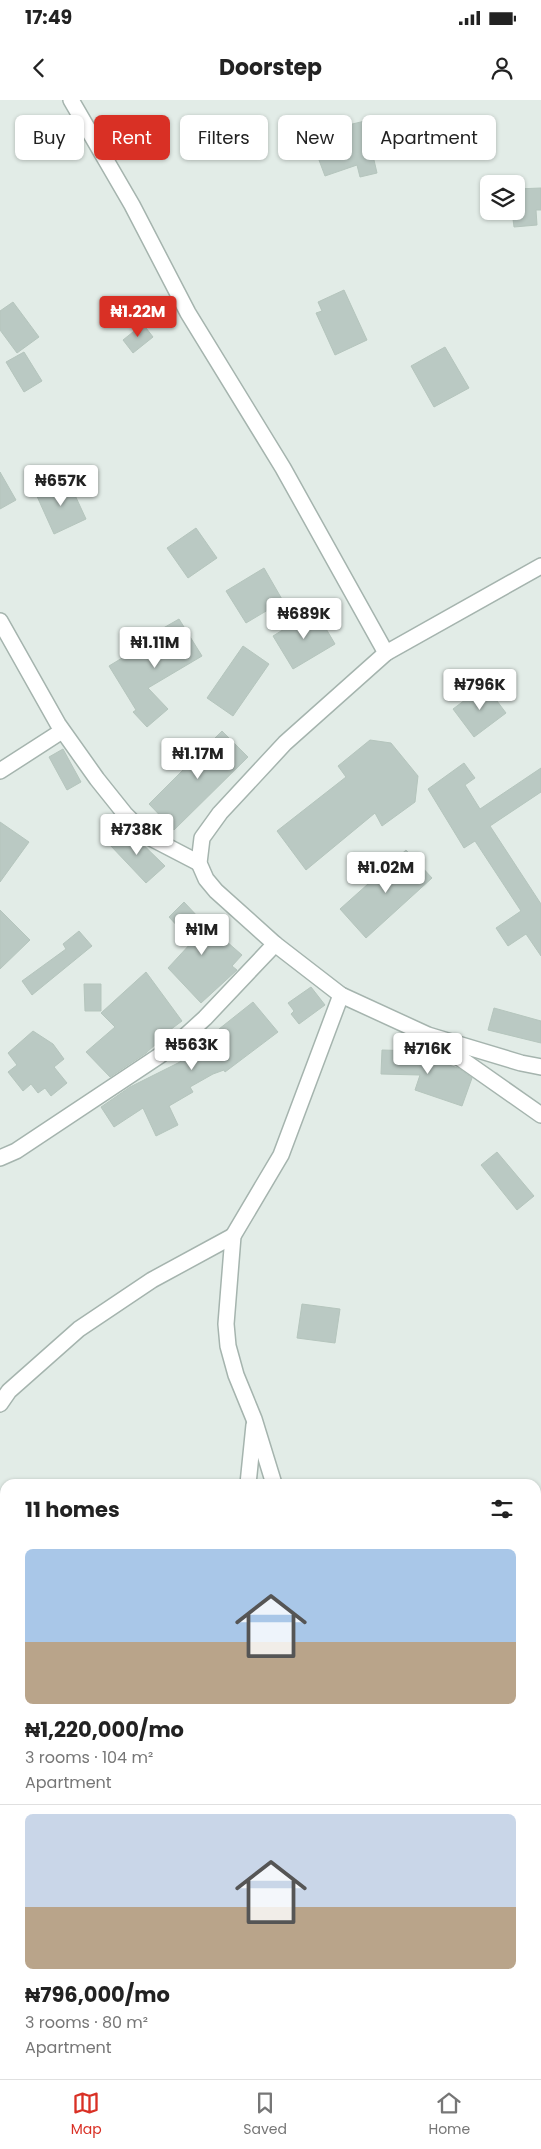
<!DOCTYPE html>
<meta charset="utf-8">
<style>
body{margin:0;font-family:Poppins,sans-serif;background:#f2f2f2;color:#222;height:100vh;display:flex;flex-direction:column;font-size:19px;white-space:nowrap}
*{box-sizing:border-box;margin:0}
p{font-size:16px;color:#767676}
.icon{flex:none;width:28px;height:28px;fill:none;stroke:currentColor;stroke-width:2;stroke-linecap:round;stroke-linejoin:round}
.map{position:relative;flex:1;overflow:hidden}
.side{position:absolute;left:0px;top:1379px;width:541px;height:601px;display:flex;flex-direction:column;background:#fff;border-radius:15px 15px 0 0;box-shadow:0 1px 4px #0004}
.side>*{flex:none}
.top-card{position:absolute;left:15px;top:15px;width:511px;height:45px;display:flex;gap:10px}
.controls{position:absolute;left:480px;top:75px;display:grid;gap:10px}
.controls a{display:grid;place-items:center;width:45px;height:45px;border-radius:8px;background:#fff;box-shadow:0 1px 4px #0004;font-size:25px}
.price{position:absolute;translate:-50% -42px;padding:0 11px;border-radius:5px;background:#fff;color:#222;font-size:16px;line-height:32px;filter:drop-shadow(0 1px 2px #0008)}
.price::after{content:'';position:absolute;left:50%;top:30px;width:15px;height:11px;margin-left:-8px;background:inherit;clip-path:polygon(0 0,100% 0,50% 100%)}
.price.on{background:#d93025;color:#fff}
ul{padding:0;list-style:none}
li{display:grid;align-content:center;gap:10px;height:265px;padding:0 25px}
li+li{border-top:1px solid #e0e0e0}
li span{display:grid;place-items:center;height:155px;border-radius:8px;color:#555}
li>.icon{margin-inline-start:auto}
span .icon{width:90px;height:90px;fill:#fffc;stroke-width:1}
li b{font-size:21px}
h2{display:flex;justify-content:space-between;align-items:center;height:60px;padding:0 25px;font-size:21px}
.pill{padding:0 18px;border-radius:8px;background:#fff;box-shadow:0 1px 4px #0004;font-size:18px;line-height:45px}
.pill.on{background:#d93025;color:#fff}
.status{display:flex;justify-content:space-between;align-items:center;height:35px;padding:0 25px;background:#fff;direction:ltr}
.status svg{height:14px;fill:currentColor}
header{display:flex;justify-content:space-between;align-items:center;height:65px;padding:0 25px;background:#fff;font-size:22px;font-weight:700}
.dock{display:flex;justify-content:space-around;align-items:center;height:70px;border-top:1px solid #e0e0e0;background:#fff;font-size:14px;color:#767676}
.dock a{display:grid;justify-items:center;gap:2px}
.dock .on{color:#d93025}
.map>svg:first-child{display:block}
.building{fill:#bac9c3;stroke:#b5c5bd}
.lines{fill:none;stroke-linecap:round;stroke-linejoin:round}
.minor-casing{stroke:#a5b4ae;stroke-width:18}
.tertiary-casing{stroke:#a5b4ae;stroke-width:18}
.minor{stroke:#fff;stroke-width:15}
.tertiary{stroke:#fff;stroke-width:15}
</style>
<div class="status"><b>17:49</b><svg viewBox="0 0 49 12"><path d="M0 12V9h3v3zM5 12V6h3v6zM10 12V3h3v9zM15 12V0h3v12zM26 1h20v11H26zM47 4h2v5h-2z"/></svg></div>
<header><svg class="icon" aria-label="back" viewBox="0 0 24 24"><path d="M15 5l-7 7 7 7"/></svg>Doorstep<svg class="icon" aria-label="person" viewBox="0 0 24 24"><circle cx="12" cy="8" r="4"/><path d="M4 21q1-7 8-7t8 7"/></svg></header>
<div class="map">
<svg width="541" height="1979" viewBox="0 0 541 1979">
<rect width="100%" height="100%" fill="#e2ece7"/>
<g class="building">
<polygon points="365,21 377,73 360,77 357,65 325,76 313,44 349,31 348,25"/>
<polygon points="541,88 541,110 536,110 537,125 514,127 512,111 516,111 516,89"/>
<polygon points="344,190 367,240 335,255 316,213 322,211 318,202"/>
<polygon points="13,202 39,237 17,253 0,230 0,211"/>
<polygon points="143,224 153,237 133,253 123,240"/>
<polygon points="445,247 469,288 434,307 411,266"/>
<polygon points="24,252 42,281 24,292 6,262"/>
<polygon points="0,372 16,400 0,409"/>
<polygon points="68,380 86,419 54,434 36,394"/>
<polygon points="196,428 217,458 188,478 167,448"/>
<polygon points="264,468 283,501 246,523 226,491"/>
<polygon points="315,510 335,544 293,569 273,536"/>
<polygon points="179,519 202,556 148,588 168,609 147,627 133,612 136,610 109,566 127,555 129,558 151,546 146,538"/>
<polygon points="243,546 269,564 233,616 207,598"/>
<polygon points="485,585 506,613 474,637 453,609"/>
<polygon points="222,631 248,657 174,730 149,704"/>
<polygon points="370,640 391,643 418,676 415,702 382,726 375,713 306,770 277,731 346,677 338,666"/>
<polygon points="63,649 81,682 67,690 49,657"/>
<polygon points="464,663 475,678 465,685 480,709 541,668 541,692 490,726 541,804 541,856 526,834 508,846 496,828 521,811 475,741 464,748 428,689"/>
<polygon points="0,722 29,742 0,782"/>
<polygon points="127,729 165,766 146,783 110,745"/>
<polygon points="406,750 432,778 366,838 340,809"/>
<polygon points="184,802 216,836 218,834 242,855 232,866 237,870 201,903 168,868 192,842 169,817"/>
<polygon points="0,810 30,840 0,869"/>
<polygon points="79,831 92,846 32,895 22,881 66,849 63,844"/>
<polygon points="146,872 182,921 166,933 167,934 146,953 110,977 86,952 115,927 101,913"/>
<polygon points="84,884 101,884 101,911 85,911"/>
<polygon points="311,887 325,905 299,924 291,914 294,911 288,903"/>
<polygon points="253,902 278,932 225,972 224,970 213,974 190,987 193,992 169,1006 178,1025 156,1036 143,1008 114,1027 101,1007 130,987 178,963 188,957 187,954 208,943 217,937 214,933"/>
<polygon points="494,908 541,921 541,943 488,930"/>
<polygon points="33,931 53,944 64,959 54,967 67,983 51,996 45,988 38,993 31,984 23,991 8,972 17,965 8,953"/>
<polygon points="382,950 416,951 416,954 458,968 472,978 462,1006 415,990 420,975 381,974"/>
<polygon points="497,1052 534,1096 517,1110 481,1065"/>
<polygon points="302,1204 340,1209 335,1243 297,1238"/>
</g>
<g class="lines">
<defs>
<g id="minor">
<polyline points="71,0 132,105 188,213 283,368 386,553"/>
<polyline points="0,521 58,624 97,679 125,714 147,736 199,763"/>
<polyline points="0,671 62,631"/>
<polyline points="275,844 341,895 428,935 521,963 541,967"/>
<polyline points="437,942 541,1015"/>
<polyline points="0,1304 9,1291 79,1229 152,1180 233,1136"/>
<polyline points="248,1384 254,1325"/>
<polyline points="274,1384 254,1319 236,1275 228,1246 226,1224 233,1136 281,1055 341,895"/>
<polyline points="536,1870 541,1874"/>
</g>
<polyline id="tertiary" points="0,1058 16,1051 159,956 183,938 205,918 275,844 216,791 206,779 199,763 202,738 220,713 285,643 386,553 541,466"/>
</defs>
<use href="#minor" class="minor-casing"/>
<use href="#tertiary" class="tertiary-casing"/>
<use href="#minor" class="minor"/>
<use href="#tertiary" class="tertiary"/>
</g>
</svg>
<div class="controls">
<a><svg class="icon" aria-label="layers" viewBox="0 0 24 24"><path d="M12 4l9 5-9 5-9-5zM3 14l9 5 9-5"/></svg></a>
</div>
<b class="price on" style="left:138px;top:238px">₦1.22M</b>
<b class="price" style="left:61px;top:407px">₦657K</b>
<b class="price" style="left:304px;top:540px">₦689K</b>
<b class="price" style="left:155px;top:569px">₦1.11M</b>
<b class="price" style="left:480px;top:611px">₦796K</b>
<b class="price" style="left:198px;top:680px">₦1.17M</b>
<b class="price" style="left:137px;top:756px">₦738K</b>
<b class="price" style="left:386px;top:794px">₦1.02M</b>
<b class="price" style="left:202px;top:856px">₦1M</b>
<b class="price" style="left:192px;top:971px">₦563K</b>
<b class="price" style="left:428px;top:975px">₦716K</b>
<div class="top-card">
<a class="pill">Buy</a>
<a class="pill on">Rent</a>
<a class="pill">Filters</a>
<a class="pill">New</a>
<a class="pill">Apartment</a>
</div>
<section class="side">
<h2>11 homes<svg class="icon" aria-label="filters" viewBox="0 0 24 24"><path d="M4 7h16M4 17h16"/><circle cx="9" cy="7" r="2"/><circle cx="15" cy="17" r="2"/></svg></h2>
<ul>
<li><span style="background:linear-gradient(#a9c7e8 60%,#b9a48a 0)"><svg class="icon" aria-label="home" viewBox="0 0 24 24"><path d="M3 11l9-7 9 7M6 9v11h12V9"/></svg></span><div><b>₦1,220,000/mo</b><p>3 rooms · 104 m²</p><p>Apartment</p></div></li>
<li><span style="background:linear-gradient(#c9d6e8 60%,#b9a48a 0)"><svg class="icon" aria-label="home" viewBox="0 0 24 24"><path d="M3 11l9-7 9 7M6 9v11h12V9"/></svg></span><div><b>₦796,000/mo</b><p>3 rooms · 80 m²</p><p>Apartment</p></div></li>
</ul>
</section>
</div>
<nav class="dock">
<a class="on"><svg class="icon" aria-label="map" viewBox="0 0 24 24"><path d="M3 6l6-2 6 2 6-2v14l-6 2-6-2-6 2zM9 4v14M15 6v14"/></svg>Map</a>
<a><svg class="icon" aria-label="saved" viewBox="0 0 24 24"><path d="M7 4h10v16l-5-4-5 4z"/></svg>Saved</a>
<a><svg class="icon" aria-label="home" viewBox="0 0 24 24"><path d="M3 11l9-7 9 7M6 9v11h12V9"/></svg>Home</a>
</nav>
